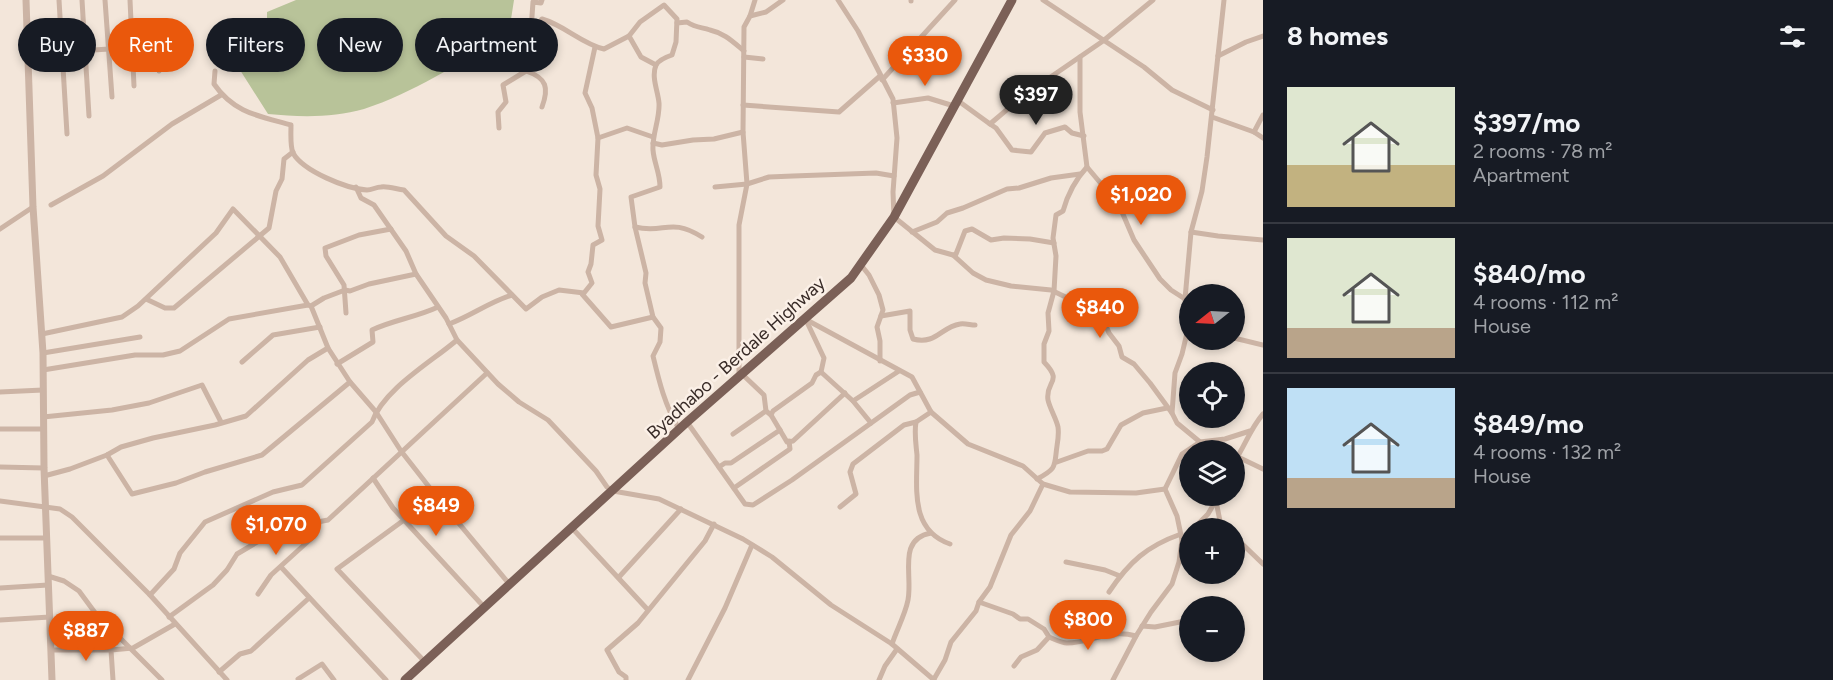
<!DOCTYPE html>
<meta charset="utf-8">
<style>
body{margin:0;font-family:Figtree,sans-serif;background:#242831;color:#f1f3f6;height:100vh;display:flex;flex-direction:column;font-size:22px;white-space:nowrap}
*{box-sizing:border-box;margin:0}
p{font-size:20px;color:#9ea1a6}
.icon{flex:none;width:33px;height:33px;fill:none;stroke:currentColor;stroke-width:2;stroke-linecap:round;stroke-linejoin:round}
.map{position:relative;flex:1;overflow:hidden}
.details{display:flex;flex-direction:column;background:#171b24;width:570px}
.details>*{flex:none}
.hud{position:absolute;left:18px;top:18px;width:570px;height:54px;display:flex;gap:12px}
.needle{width:39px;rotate:252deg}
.fabs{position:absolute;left:1179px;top:284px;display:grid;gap:12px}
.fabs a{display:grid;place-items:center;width:66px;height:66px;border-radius:50%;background:#171b24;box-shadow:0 3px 9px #0003;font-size:30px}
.price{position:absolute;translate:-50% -51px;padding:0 14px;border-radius:21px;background:#ea580c;color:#fff;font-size:20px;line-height:39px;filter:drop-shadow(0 2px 3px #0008)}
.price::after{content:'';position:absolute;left:50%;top:36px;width:18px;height:14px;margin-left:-9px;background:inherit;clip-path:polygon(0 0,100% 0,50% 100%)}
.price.on{background:#222;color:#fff}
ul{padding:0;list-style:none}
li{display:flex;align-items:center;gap:18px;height:150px;padding:0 24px}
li+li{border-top:2px solid #363941}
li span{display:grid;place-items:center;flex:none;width:168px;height:120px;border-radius:0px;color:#555}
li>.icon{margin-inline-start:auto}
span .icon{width:72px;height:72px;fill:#fffc;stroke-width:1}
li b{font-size:26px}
h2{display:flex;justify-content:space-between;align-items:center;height:72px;padding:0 24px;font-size:26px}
.pill{padding:0 21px;border-radius:27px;background:#171b24;box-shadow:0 3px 9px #0003;font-size:21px;line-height:54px}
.pill.on{background:#ea580c;color:#fff}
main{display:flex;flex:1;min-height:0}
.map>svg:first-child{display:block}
.green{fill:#b8c399}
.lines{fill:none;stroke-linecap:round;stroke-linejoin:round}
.minor{stroke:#ccb4a5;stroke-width:5}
.tertiary{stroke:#ccb4a5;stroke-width:7}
.primary{stroke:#7b6057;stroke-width:9}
.labels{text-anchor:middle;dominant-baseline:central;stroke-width:5;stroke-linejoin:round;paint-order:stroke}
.street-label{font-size:18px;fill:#382b27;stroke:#fbf0e7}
</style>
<main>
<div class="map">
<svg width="1263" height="680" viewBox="0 0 1263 680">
<rect width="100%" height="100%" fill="#f3e6da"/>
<path class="green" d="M296,0H514L509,32L503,39C458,63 413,93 364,109C333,118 299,117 268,114L240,70L237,59L247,47L261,39L267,31V12Z"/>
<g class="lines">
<g class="minor">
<polyline points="59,0 67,134"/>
<polyline points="82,0 89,116"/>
<polyline points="105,0 112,97"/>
<polyline points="130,0 134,86"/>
<polyline points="838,0 858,31 893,99 897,138 893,192 894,217 935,250 953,255 973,273 986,280 1011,286 1051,290 1101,314 1109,333 1119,346 1122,357 1134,364 1150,383 1172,413 1177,423 1200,442 1225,439 1250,431"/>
<polyline points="1043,0 1144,67 1172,90 1213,110"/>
<polyline points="911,1 911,0"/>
<polyline points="750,16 755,0"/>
<path d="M677,23L687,22C696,28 701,27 710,30C724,33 733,42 744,51"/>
<polyline points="155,26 159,71"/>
<polyline points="531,30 533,2 541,3 542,0"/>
<polyline points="629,36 641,57 656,65"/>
<polyline points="109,47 156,42"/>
<polyline points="595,47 585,93 592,108 598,138"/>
<polyline points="62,52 109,49"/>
<polyline points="1218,56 1246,42 1263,36"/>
<polyline points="28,57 63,54"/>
<polyline points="744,57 763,59"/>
<polyline points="1080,57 1080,112 1087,167 1119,205 1134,240 1160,279 1171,290 1185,299"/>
<path d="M215,71L214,84C234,113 259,116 291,125C291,133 290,146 293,153C303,171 347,189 367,190C372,190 376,187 381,187C388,186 396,189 404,190L446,236L474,256L526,309L542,297L559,290L584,293L592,283L588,272L591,264L593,245L602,240L598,226L600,189L596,175L598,138L627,128L653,137"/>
<path d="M526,71C547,78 549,88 542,107"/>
<polyline points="882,80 955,0"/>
<polyline points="957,100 990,124 1023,96 1103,41 1153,0"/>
<polyline points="893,103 928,98 954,106"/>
<polyline points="743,105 839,112 880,76"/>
<polyline points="1212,117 1254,132 1263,138"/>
<polyline points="990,124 996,128 1012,150 1031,152 1045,133 1065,127 1072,133 1084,136"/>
<path d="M499,128L498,112L506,102L503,85L526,71L531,50V31L542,19C564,25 582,44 604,49L629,36L640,22L664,5L677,19L676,42L672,55C666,57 659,60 656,65C651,77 658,91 659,103C660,119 652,134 653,150C654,163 660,173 660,187L631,197L635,227L646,273L645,283L653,317L661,328L660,342L653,356C659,381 665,406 679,429"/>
<polyline points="1254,132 1263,115"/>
<polyline points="653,143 662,145 693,140 714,139 743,132"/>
<polyline points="356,187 361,198 374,205 406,251 416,274 446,318 457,340 498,384 519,402 548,420 596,471 607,487 613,491 659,499 743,539 772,557 831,605 892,644 934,680"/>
<polyline points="715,187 747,184 769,177 793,176 876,173 894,176"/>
<polyline points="51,205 103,176 172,124 221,95"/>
<path d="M635,227C665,234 670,217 702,237"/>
<polyline points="0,229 33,207"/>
<polyline points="912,232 937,222 947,213 963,208 1007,189 1019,188 1051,178 1080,174"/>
<polyline points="1191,232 1218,236 1263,240"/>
<polyline points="953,255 956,254 965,231 972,229 991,240 1004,238 1030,239 1054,243"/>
<polyline points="861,265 869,275 879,295 883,310 877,327 880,341 880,361"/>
<polyline points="582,294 611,327 653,317"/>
<polyline points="146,299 165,308 174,308 269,228 276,191 282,179 284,159 293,152"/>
<polyline points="311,306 324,298 345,290 350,291 369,284 416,274"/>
<polyline points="346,313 344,285 326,256 325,248 359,235 391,229"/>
<path d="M881,316L910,311V330L913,339C936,345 941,327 960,324C964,323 971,325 975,325"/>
<polyline points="805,319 912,377 931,412 968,444 1023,466 1043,484 1070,492 1136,493 1165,489"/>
<polyline points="806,320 824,358 821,372 853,401"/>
<path d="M449,324C471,316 489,302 512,295"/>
<polyline points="42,334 122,317 138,306 216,233 233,209 280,257 308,305 311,306 328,348 350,382 376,412 401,451 437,497 510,585"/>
<polyline points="1234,338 1263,345"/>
<polyline points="43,353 140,337"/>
<polyline points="242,362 273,335 320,327"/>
<path d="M337,364L373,342L372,330C393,320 417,317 438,307"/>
<polyline points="43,370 135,355 163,355 180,351 229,319 308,305"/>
<polyline points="821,372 816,375 812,383 773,411 771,415 787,442 793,441 845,393"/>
<polyline points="743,375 764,395 766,411 771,415"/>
<polyline points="739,377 739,225 747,184 743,132 744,27 750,16 766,12 783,0"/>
<polyline points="0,392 43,390"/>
<polyline points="1172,413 1175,373 1182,354 1187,333 1185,299 1191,232 1202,191 1207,157 1224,0"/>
<polyline points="43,417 112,410 149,403 202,385 221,422"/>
<polyline points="687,422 745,504 753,505 792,480 910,395 920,392"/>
<path d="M916,422C914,433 916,444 917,455C917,489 910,530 950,544"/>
<polyline points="871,423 853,401 899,371"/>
<polyline points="0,429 43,429"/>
<polyline points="733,434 766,411"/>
<polyline points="107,455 132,494 176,483 205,472 262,455 350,382"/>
<polyline points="1238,457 1263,469"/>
<polyline points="1057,462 1088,451 1102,451 1107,449 1121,425 1143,413 1167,408"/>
<path d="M1234,462C1245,446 1250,429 1263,414"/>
<polyline points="0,467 44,468"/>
<polyline points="719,467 725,463 731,463 780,430"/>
<polyline points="44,476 70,469 107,455 121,447 153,438 215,425 246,416 308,360 328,348"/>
<polyline points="373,478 393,508 485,608"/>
<path d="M1037,479C1058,468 1054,466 1057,446C1058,440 1059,434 1058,427C1056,418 1050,409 1048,400C1045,380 1064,383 1044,362V344L1049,331L1048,313L1054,291L1056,256L1053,238L1056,215L1063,211C1068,193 1075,180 1087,167"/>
<polyline points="734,488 790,449 789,441"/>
<polyline points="0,501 60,509 72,517 150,595 227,680"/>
<polyline points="1216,501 1220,521 1226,528"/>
<polyline points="840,507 856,494 850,472 853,464 904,425 916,422 931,412"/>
<polyline points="404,520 337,569 425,662"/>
<polyline points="572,528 648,610"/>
<polyline points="1194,528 1208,514 1219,495"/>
<polyline points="1234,536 1263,564"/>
<polyline points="0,538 46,538"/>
<polyline points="1182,540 1177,516 1165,489 1182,454 1200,442"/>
<polyline points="1066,562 1105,570 1120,576"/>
<polyline points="281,567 386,680"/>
<polyline points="48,576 64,581 79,591 96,614 162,680"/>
<polyline points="619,577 681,509"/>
<polyline points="0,588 48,585"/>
<path d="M1109,592C1129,562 1147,546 1181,534"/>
<polyline points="258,594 271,575 315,535 314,523"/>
<path d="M150,595L174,569L180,553L205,522L273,492L302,485L372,422C384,389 430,363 457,340"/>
<polyline points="979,602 1013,614 1020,619 1028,619 1044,629 1049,637 1037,650 1021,657 1014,666"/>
<polyline points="169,617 213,585 227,570 237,554 264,538 302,525 328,520 487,373"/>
<polyline points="0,620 50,617"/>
<polyline points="1142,626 1155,627 1190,620"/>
<path d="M1049,637C1054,639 1062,643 1067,643C1091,643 1109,628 1136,636"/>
<path d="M892,644C897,629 905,615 908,600C913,575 897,539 931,533"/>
<polyline points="51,650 111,650 113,680"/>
<polyline points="111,650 133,648 175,624"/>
<polyline points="219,672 240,654 251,651 309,598"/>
<polyline points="298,679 322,664 334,680"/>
<polyline points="934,679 945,660 951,642 976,611 979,602 990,587 1011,535 1030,511 1043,484"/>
<polyline points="626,680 626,677 619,672 607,650 638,623 705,541 714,524"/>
<polyline points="688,680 725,608 752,545"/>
<polyline points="879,680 885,666 897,649"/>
<polyline points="1113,680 1136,636 1151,612 1172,584 1179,562 1182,540 1190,534"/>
</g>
<polyline class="tertiary" points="26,0 33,207 43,353 44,468 52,680"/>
<polyline class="primary" points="405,680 687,422 851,278 894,217 1012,0"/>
</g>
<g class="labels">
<g class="street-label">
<text transform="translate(736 358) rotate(-42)">Byadhabo - Berdale Highway</text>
</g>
</g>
</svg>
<div class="fabs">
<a><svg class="needle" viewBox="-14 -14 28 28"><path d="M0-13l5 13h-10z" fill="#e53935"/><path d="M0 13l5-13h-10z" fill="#9ea1a6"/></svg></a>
<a><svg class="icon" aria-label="locate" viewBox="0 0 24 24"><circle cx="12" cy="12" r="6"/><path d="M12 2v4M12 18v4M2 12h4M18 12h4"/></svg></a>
<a><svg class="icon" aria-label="layers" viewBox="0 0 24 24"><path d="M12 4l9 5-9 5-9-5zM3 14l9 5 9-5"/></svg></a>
<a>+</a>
<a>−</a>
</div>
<b class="price" style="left:925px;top:87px">$330</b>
<b class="price on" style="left:1036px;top:126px">$397</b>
<b class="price" style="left:1141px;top:226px">$1,020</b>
<b class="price" style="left:1100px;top:339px">$840</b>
<b class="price" style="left:436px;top:537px">$849</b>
<b class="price" style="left:276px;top:556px">$1,070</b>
<b class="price" style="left:1088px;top:651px">$800</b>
<b class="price" style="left:86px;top:662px">$887</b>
<div class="hud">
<a class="pill">Buy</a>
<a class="pill on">Rent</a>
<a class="pill">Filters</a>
<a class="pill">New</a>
<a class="pill">Apartment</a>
</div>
</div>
<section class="details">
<h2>8 homes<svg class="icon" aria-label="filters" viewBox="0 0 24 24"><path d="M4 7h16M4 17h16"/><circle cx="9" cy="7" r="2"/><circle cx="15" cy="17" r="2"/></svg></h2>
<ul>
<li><span style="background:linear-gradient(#dfe7d0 65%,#c2b280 0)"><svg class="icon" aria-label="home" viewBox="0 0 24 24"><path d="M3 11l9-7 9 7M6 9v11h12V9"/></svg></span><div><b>$397/mo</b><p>2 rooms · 78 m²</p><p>Apartment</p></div></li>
<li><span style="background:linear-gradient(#dfe7d0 75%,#b9a48a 0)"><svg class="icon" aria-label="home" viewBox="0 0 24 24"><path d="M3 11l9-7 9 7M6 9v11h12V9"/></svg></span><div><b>$840/mo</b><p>4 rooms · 112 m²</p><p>House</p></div></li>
<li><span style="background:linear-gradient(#bfe0f5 75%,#b9a48a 0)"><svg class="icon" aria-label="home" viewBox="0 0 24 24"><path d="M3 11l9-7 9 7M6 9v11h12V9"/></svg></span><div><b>$849/mo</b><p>4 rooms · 132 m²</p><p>House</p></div></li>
</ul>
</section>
</main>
